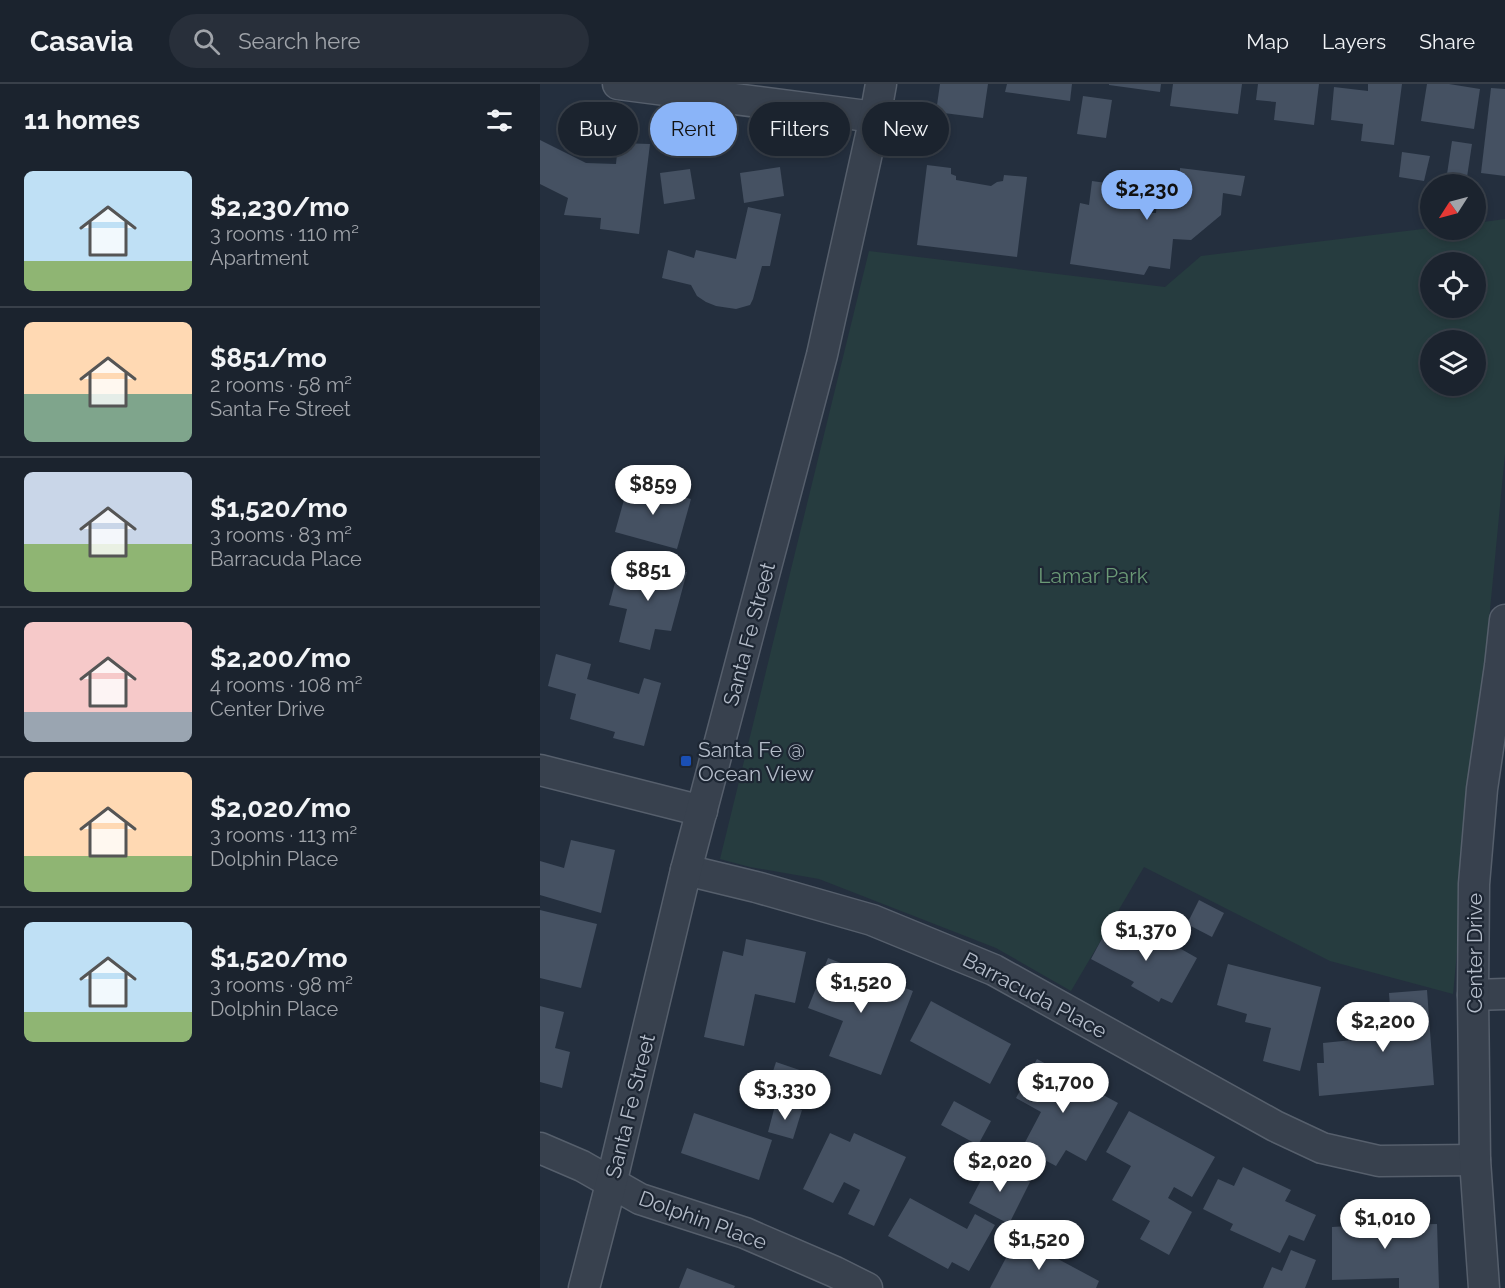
<!DOCTYPE html>
<meta charset="utf-8">
<style>
body{margin:0;font-family:Raleway,sans-serif;background:#282f3a;color:#f1f3f6;height:100vh;display:flex;flex-direction:column;font-size:22px;white-space:nowrap}
*{box-sizing:border-box;margin:0}
p{font-size:20px;color:#a0a4aa}
.icon{flex:none;width:33px;height:33px;fill:none;stroke:currentColor;stroke-width:2;stroke-linecap:round;stroke-linejoin:round}
.map{position:relative;flex:1;overflow:hidden}
.side{display:flex;flex-direction:column;background:#1b232e;width:540px}
.side>*{flex:none}
.banner{position:absolute;left:18px;top:18px;width:570px;height:54px;display:flex;gap:12px}
.needle{width:39px;rotate:234deg}
.tools{position:absolute;left:880px;top:90px;display:grid;gap:12px}
.tools a{display:grid;place-items:center;width:66px;height:66px;border-radius:50%;background:#1b232e;box-shadow:0 3px 9px #0003,0 0 0 2px #39404a;font-size:30px}
.price{position:absolute;translate:-50% -51px;padding:0 14px;border-radius:21px;background:#fff;color:#222;font-size:20px;line-height:39px;filter:drop-shadow(0 2px 3px #0008)}
.price::after{content:'';position:absolute;left:50%;top:36px;width:18px;height:14px;margin-left:-9px;background:inherit;clip-path:polygon(0 0,100% 0,50% 100%)}
.price.selected{background:#8ab4f8;color:#111}
ul{padding:0;list-style:none}
li{display:flex;align-items:center;gap:18px;height:150px;padding:0 24px}
li+li{border-top:2px solid #39404a}
li span{display:grid;place-items:center;flex:none;width:168px;height:120px;border-radius:9px;color:#555}
li>.icon{margin-inline-start:auto}
span .icon{width:72px;height:72px;fill:#fffc;stroke-width:1}
li b{font-size:26px}
h2{display:flex;justify-content:space-between;align-items:center;height:72px;padding:0 24px;font-size:26px}
.tag{padding:0 21px;border-radius:27px;background:#1b232e;box-shadow:0 3px 9px #0003,0 0 0 2px #39404a;font-size:21px;line-height:54px}
.tag.selected{background:#8ab4f8;color:#111}
header{display:flex;align-items:center;gap:36px;box-sizing:border-box;height:84px;padding:0 30px;background:#1b232e;border-bottom:2px solid #39404a}
header strong{font-size:28px}
nav{display:flex;gap:33px;margin-inline-start:auto;font-size:21px}
.search{width:420px;height:54px;background:#282f3a;display:flex;align-items:center;gap:15px;box-sizing:border-box;padding:0 21px;border-radius:33px;color:#a0a4aa;font-size:22px}
main{display:flex;flex:1;min-height:0}
.map>svg:first-child{display:block}
.green{fill:#263c3f;fill-rule:evenodd}
.building{fill:#455162}
.lines{fill:none;stroke-linecap:round;stroke-linejoin:round}
.minor-casing{stroke:#565f6c;stroke-width:33}
.minor{stroke:#38414e;stroke-width:30}
.transit-dot{fill:#1a4fb4;stroke:#1d2633;stroke-width:2}
.labels{text-anchor:middle;dominant-baseline:central;stroke-width:4.5;stroke-linejoin:round;paint-order:stroke}
.park-label{font-size:21px;fill:#6b9a76;stroke:#1d2633}
.street-label{font-size:21px;fill:#b4bcc9;stroke:#1d2633}
.poi-label{font-size:21px;fill:#b4bcc9;stroke:#1d2633;text-anchor:start}
</style>
<header>
<strong>Casavia</strong>
<div class="search"><svg class="icon" aria-label="search" viewBox="0 0 24 24"><circle cx="10" cy="10" r="6"/><path d="M15 15l6 6"/></svg>Search here</div>
<nav><a>Map</a><a>Layers</a><a>Share</a></nav>
</header>
<main>
<section class="side">
<h2>11 homes<svg class="icon" aria-label="filters" viewBox="0 0 24 24"><path d="M4 7h16M4 17h16"/><circle cx="9" cy="7" r="2"/><circle cx="15" cy="17" r="2"/></svg></h2>
<ul>
<li><span style="background:linear-gradient(#bfe0f5 75%,#8fb573 0)"><svg class="icon" aria-label="home" viewBox="0 0 24 24"><path d="M3 11l9-7 9 7M6 9v11h12V9"/></svg></span><div><b>$2,230/mo</b><p>3 rooms · 110 m²</p><p>Apartment</p></div></li>
<li><span style="background:linear-gradient(#ffd9b3 60%,#7fa58c 0)"><svg class="icon" aria-label="home" viewBox="0 0 24 24"><path d="M3 11l9-7 9 7M6 9v11h12V9"/></svg></span><div><b>$851/mo</b><p>2 rooms · 58 m²</p><p>Santa Fe Street</p></div></li>
<li><span style="background:linear-gradient(#c9d6e8 60%,#8fb573 0)"><svg class="icon" aria-label="home" viewBox="0 0 24 24"><path d="M3 11l9-7 9 7M6 9v11h12V9"/></svg></span><div><b>$1,520/mo</b><p>3 rooms · 83 m²</p><p>Barracuda Place</p></div></li>
<li><span style="background:linear-gradient(#f6c9c9 75%,#9aa5b1 0)"><svg class="icon" aria-label="home" viewBox="0 0 24 24"><path d="M3 11l9-7 9 7M6 9v11h12V9"/></svg></span><div><b>$2,200/mo</b><p>4 rooms · 108 m²</p><p>Center Drive</p></div></li>
<li><span style="background:linear-gradient(#ffd9b3 70%,#8fb573 0)"><svg class="icon" aria-label="home" viewBox="0 0 24 24"><path d="M3 11l9-7 9 7M6 9v11h12V9"/></svg></span><div><b>$2,020/mo</b><p>3 rooms · 113 m²</p><p>Dolphin Place</p></div></li>
<li><span style="background:linear-gradient(#bfe0f5 75%,#8fb573 0)"><svg class="icon" aria-label="home" viewBox="0 0 24 24"><path d="M3 11l9-7 9 7M6 9v11h12V9"/></svg></span><div><b>$1,520/mo</b><p>3 rooms · 98 m²</p><p>Dolphin Place</p></div></li>
</ul>
</section>
<div class="map">
<svg width="965" height="1204" viewBox="0 0 965 1204">
<rect width="100%" height="100%" fill="#242f3e"/>
<path class="green" d="M965,135V370L913,910L790,877L604,783L531,907L456,864L279,795L210,783L180,775L329,167L625,203L661,172L891,144V146H936V139ZM891,178H936V224H891ZM891,256H936V302H891Z"/>
<g class="building">
<polygon points="400,0 448,0 443,34 396,28"/>
<polygon points="467,0 532,0 530,17 465,8"/>
<polygon points="569,0 621,0 620,8 569,1"/>
<polygon points="633,0 702,0 698,30 630,22"/>
<polygon points="718,0 779,0 774,41 734,36 736,18 716,16"/>
<polygon points="828,0 862,0 854,61 821,57 823,40 791,36 794,3 828,7"/>
<polygon points="887,0 909,0 940,5 934,45 881,37"/>
<polygon points="951,4 965,5 965,92 941,89"/>
<polygon points="543,12 572,16 566,54 537,50"/>
<polygon points="0,56 46,79 76,80 78,59 110,60 99,150 60,145 61,134 24,131 28,114 0,100"/>
<polygon points="912,57 932,60 927,93 907,90"/>
<polygon points="862,68 890,72 884,97 859,93"/>
<polygon points="387,81 411,84 411,90 416,92 416,96 451,102 457,98 463,97 464,91 487,93 477,173 377,161"/>
<polygon points="240,83 244,112 204,119 200,89"/>
<polygon points="640,84 705,92 701,112 683,109 681,131 651,156 633,155 630,185 609,182 604,191 530,180 540,119 549,121 552,97 608,105 606,129 616,129 617,115 631,115 634,110 639,111"/>
<polygon points="150,85 155,115 124,120 120,89"/>
<polygon points="208,123 241,130 230,182 222,182 213,215 210,221 196,225 176,222 166,218 157,212 151,201 122,194 128,166 154,174 156,166 196,175"/>
<polygon points="89,398 151,415 137,465 75,448"/>
<polygon points="99,476 147,488 131,547 115,545 110,566 79,558 87,525 69,521 78,488 95,493"/>
<polygon points="16,570 51,580 47,595 99,610 104,594 121,599 104,662 73,654 75,648 30,635 36,610 8,602"/>
<polygon points="31,756 75,766 61,829 0,811 0,777 24,784"/>
<polygon points="659,816 684,829 672,853 647,840"/>
<polygon points="0,826 57,840 41,904 0,894"/>
<polygon points="581,840 608,854 611,848 657,874 632,919 621,914 619,918 591,902 594,898 551,875 565,849 573,854"/>
<polygon points="206,855 266,868 255,919 215,910 204,962 164,953 183,867 203,872"/>
<polygon points="288,874 373,907 341,991 289,972 303,937 268,924"/>
<polygon points="688,880 781,903 760,987 723,977 731,944 705,938 707,930 677,921"/>
<polygon points="887,906 894,1001 779,1012 777,979 784,979 783,959 852,952 849,909"/>
<polygon points="391,917 471,960 450,1000 370,957"/>
<polygon points="0,922 24,928 15,964 30,968 22,1004 0,998"/>
<polygon points="497,975 578,1019 546,1077 526,1066 516,1082 482,1064 501,1028 476,1014"/>
<polygon points="236,978 277,992 267,1022 226,1009"/>
<polygon points="414,1017 451,1037 438,1061 401,1041"/>
<polygon points="236,1018 262,1026 253,1055 228,1048"/>
<polygon points="589,1027 675,1073 652,1113 634,1103 628,1114 652,1128 629,1171 600,1155 610,1137 572,1116 591,1082 566,1068"/>
<polygon points="154,1029 232,1056 219,1096 141,1069"/>
<polygon points="290,1049 310,1058 314,1049 366,1073 334,1142 308,1130 320,1106 304,1098 293,1119 263,1105"/>
<polygon points="451,1077 490,1098 469,1140 429,1119"/>
<polygon points="703,1083 751,1106 745,1117 776,1131 764,1157 749,1151 740,1169 690,1146 693,1140 663,1125 678,1095 694,1102"/>
<polygon points="370,1114 427,1145 435,1130 455,1141 429,1187 412,1178 408,1185 348,1152"/>
<polygon points="844,1123 844,1141 897,1140 899,1204 859,1204 859,1194 792,1196 792,1143 809,1142 809,1124"/>
<polygon points="477,1153 559,1197 556,1204 450,1204"/>
<polygon points="751,1166 776,1176 765,1204 723,1204 732,1183 742,1187"/>
<polygon points="147,1184 195,1202 194,1204 139,1204"/>
</g>
<g class="lines">
<defs>
<g id="minor">
<polyline points="78,0 335,33"/>
<polyline points="0,686 162,727"/>
<polyline points="146,786 216,803 332,836 454,886 735,1042 782,1064 839,1077 935,1076"/>
<polyline points="933,911 965,910"/>
<polyline points="0,1064 42,1082 100,1115 205,1149 295,1188 327,1204"/>
<polyline points="44,1204 71,1100 146,786 282,271 335,33 341,0"/>
<polyline points="944,1204 935,1076 933,911 934,800 942,705 960,582 965,536"/>
</g>
</defs>
<use href="#minor" class="minor-casing"/>
<use href="#minor" class="minor"/>
</g>
<rect class="transit-dot" x="140" y="671" width="12" height="12" rx="3"/>
<g class="labels">
<g class="park-label">
<text x="553" y="491">Lamar Park</text>
</g>
<g class="street-label">
<text transform="translate(209 550) rotate(-75)">Santa Fe Street</text>
<text transform="translate(934 869) rotate(-90)">Center Drive</text>
<text transform="translate(495 911) rotate(28)">Barracuda Place</text>
<text transform="translate(90 1022) rotate(-76)">Santa Fe Street</text>
<text transform="translate(163 1136) rotate(20)">Dolphin Place</text>
</g>
<g class="poi-label">
<text x="158" y="665">Santa Fe @<tspan x="158" dy="24">Ocean View</tspan></text>
</g>
</g>
</svg>
<div class="tools">
<a><svg class="needle" viewBox="-14 -14 28 28"><path d="M0-13l5 13h-10z" fill="#e53935"/><path d="M0 13l5-13h-10z" fill="#a0a4aa"/></svg></a>
<a><svg class="icon" aria-label="locate" viewBox="0 0 24 24"><circle cx="12" cy="12" r="6"/><path d="M12 2v4M12 18v4M2 12h4M18 12h4"/></svg></a>
<a><svg class="icon" aria-label="layers" viewBox="0 0 24 24"><path d="M12 4l9 5-9 5-9-5zM3 14l9 5 9-5"/></svg></a>
</div>
<b class="price selected" style="left:607px;top:137px">$2,230</b>
<b class="price" style="left:113px;top:432px">$859</b>
<b class="price" style="left:108px;top:518px">$851</b>
<b class="price" style="left:606px;top:878px">$1,370</b>
<b class="price" style="left:321px;top:930px">$1,520</b>
<b class="price" style="left:843px;top:969px">$2,200</b>
<b class="price" style="left:523px;top:1030px">$1,700</b>
<b class="price" style="left:245px;top:1037px">$3,330</b>
<b class="price" style="left:460px;top:1109px">$2,020</b>
<b class="price" style="left:845px;top:1166px">$1,010</b>
<b class="price" style="left:499px;top:1187px">$1,520</b>
<div class="banner">
<a class="tag">Buy</a>
<a class="tag selected">Rent</a>
<a class="tag">Filters</a>
<a class="tag">New</a>
</div>
</div>
</main>
